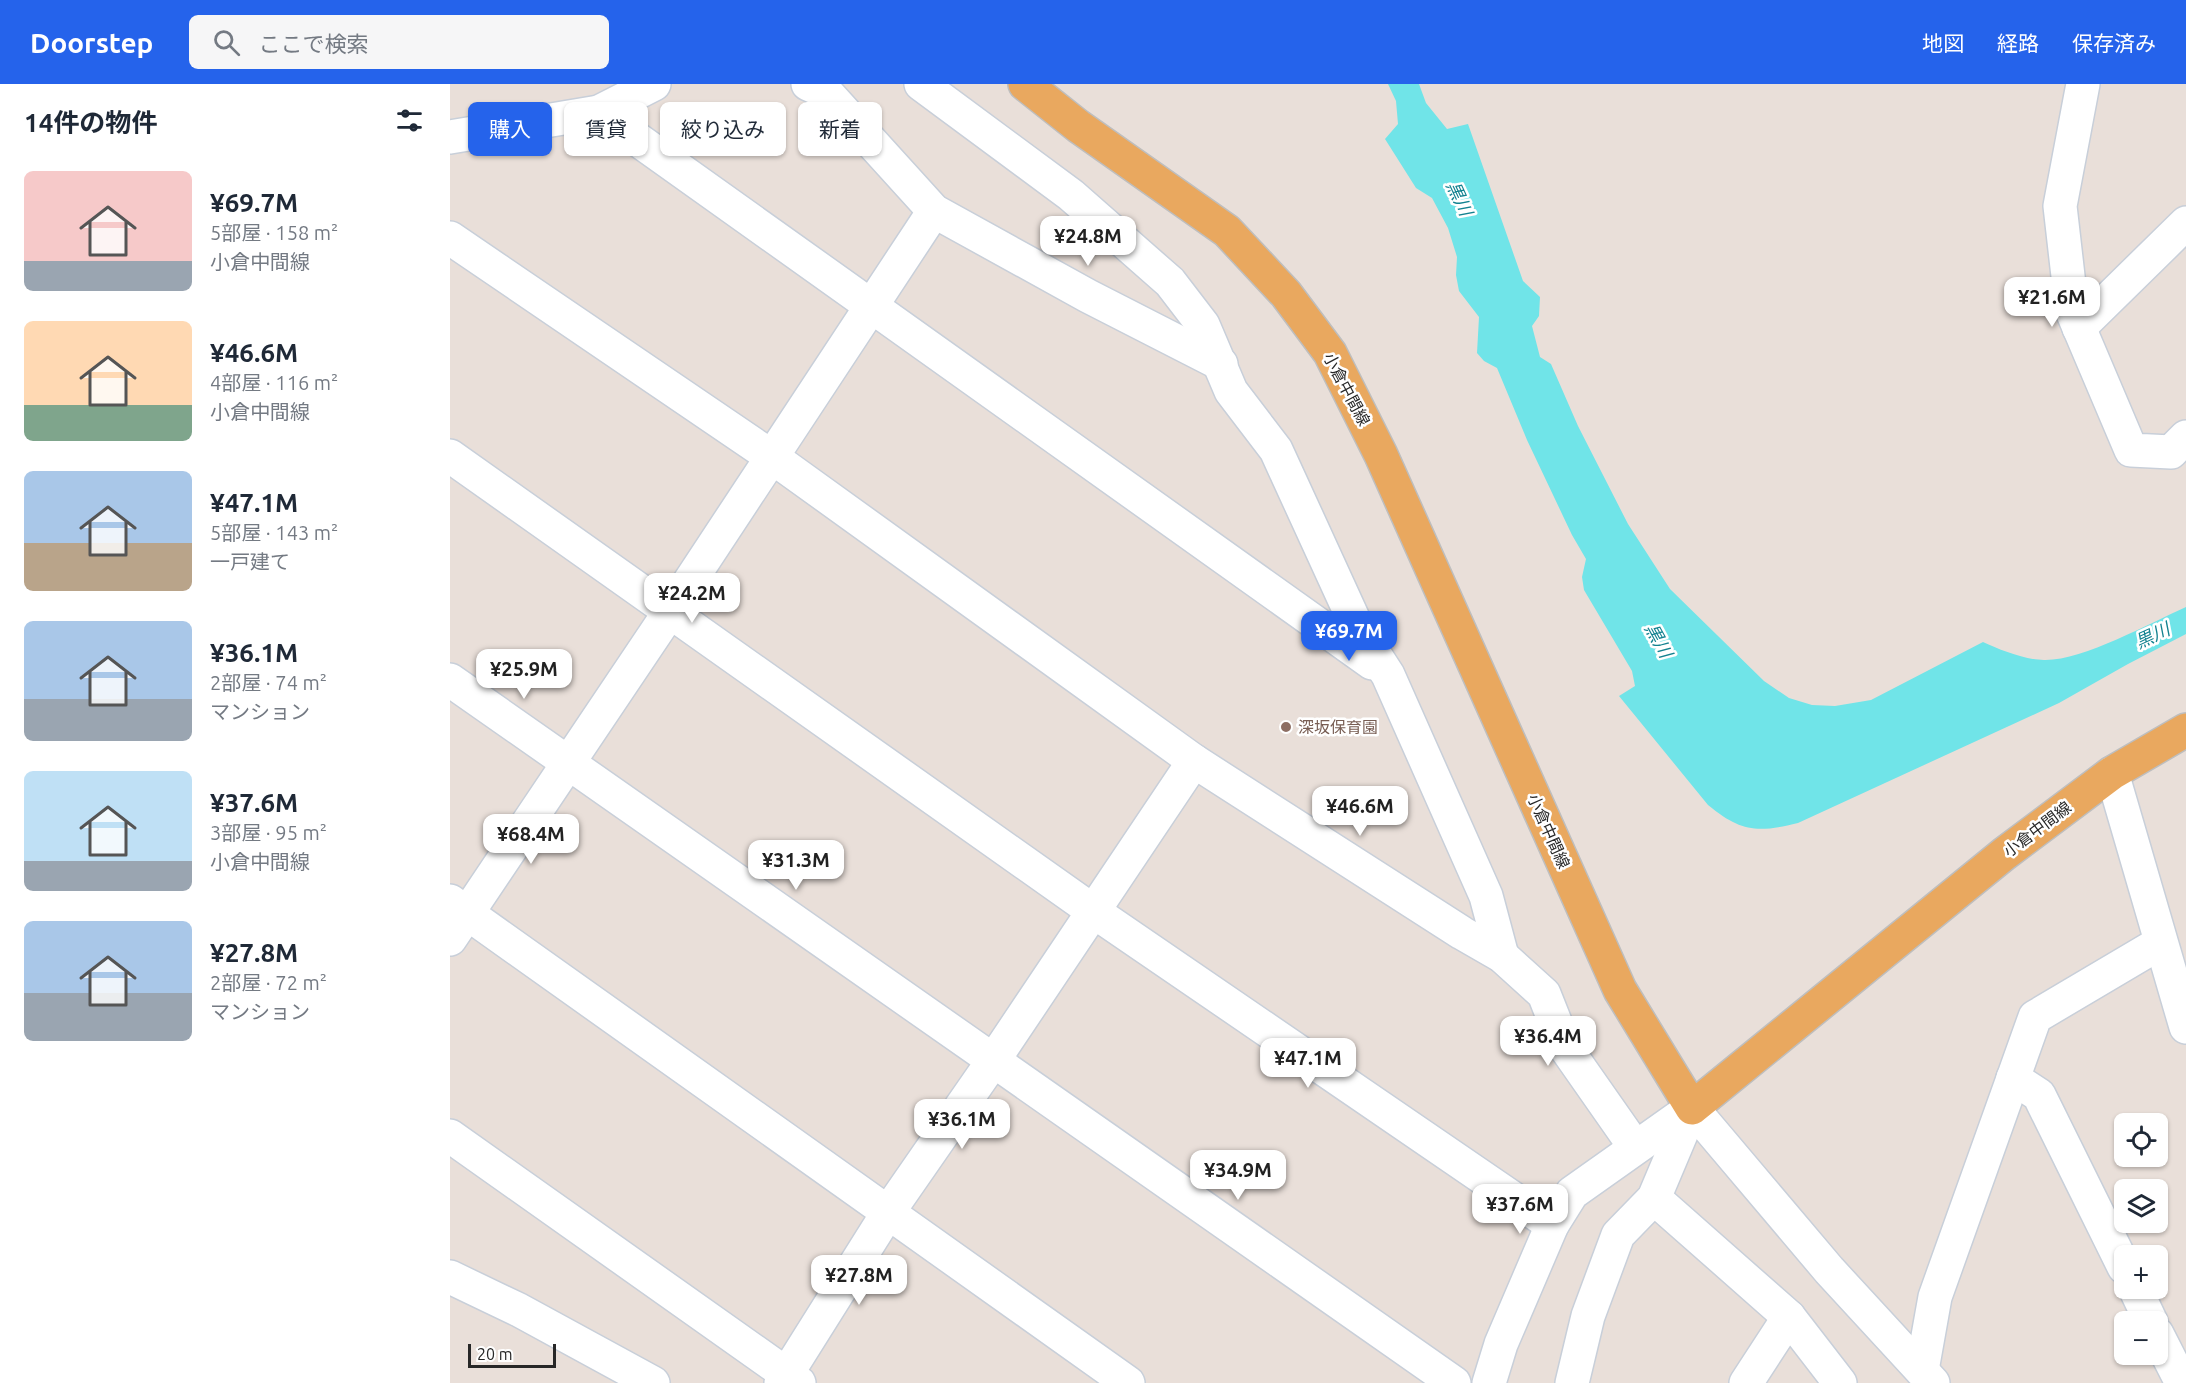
<!DOCTYPE html>
<html lang="ja">
<meta charset="utf-8">
<style>
body{margin:0;font-family:Ubuntu,"Noto Sans JP",sans-serif;background:#f6f6f7;color:#1f2937;height:100vh;display:flex;flex-direction:column;font-size:22px;white-space:nowrap}
*{box-sizing:border-box;margin:0}
p{font-size:20px;color:#747a83}
.icon{flex:none;width:33px;height:33px;fill:none;stroke:currentColor;stroke-width:2;stroke-linecap:round;stroke-linejoin:round}
.map{position:relative;flex:1;overflow:hidden}
.panel{display:flex;flex-direction:column;background:#fff;width:450px}
.panel>*{flex:none}
.hud{position:absolute;left:18px;top:18px;width:570px;height:54px;display:flex;gap:12px}
.controls{position:absolute;left:1664px;top:1029px;display:grid;gap:12px}
.controls a{display:grid;place-items:center;width:54px;height:54px;border-radius:9px;background:#fff;box-shadow:0 2px 4px #0004;font-size:30px}
.scale{position:absolute;left:18px;bottom:15px;width:88px;box-sizing:border-box;padding-left:6px;border:3px solid #272727;border-top:0;font-size:16px;line-height:21px;white-space:nowrap;color:#272727;-webkit-text-stroke:4px #fff;paint-order:stroke}
.price{position:absolute;translate:-50% -51px;padding:0 14px;border-radius:12px;background:#fff;color:#222;font-size:20px;line-height:39px;filter:drop-shadow(0 2px 3px #0008)}
.price::after{content:'';position:absolute;left:50%;top:36px;width:18px;height:14px;margin-left:-9px;background:inherit;clip-path:polygon(0 0,100% 0,50% 100%)}
.price.on{background:#2563eb;color:#fff}
ul{padding:0;list-style:none}
li{display:flex;align-items:center;gap:18px;height:150px;padding:0 24px}
li span{display:grid;place-items:center;flex:none;width:168px;height:120px;border-radius:9px;color:#555}
li>.icon{margin-inline-start:auto}
span .icon{width:72px;height:72px;fill:#fffc;stroke-width:1}
li b{font-size:26px}
h2{display:flex;justify-content:space-between;align-items:center;height:72px;padding:0 24px;font-size:26px}
.chip{padding:0 21px;border-radius:9px;background:#fff;box-shadow:0 2px 4px #0004;font-size:21px;line-height:54px}
.chip.on{background:#2563eb;color:#fff}
header{display:flex;align-items:center;gap:36px;box-sizing:border-box;height:84px;padding:0 30px;background:#2563eb;color:#fff}
header strong{font-size:28px}
nav{display:flex;gap:33px;margin-inline-start:auto;font-size:21px}
.search{width:420px;height:54px;background:#f6f6f7;display:flex;align-items:center;gap:15px;box-sizing:border-box;padding:0 21px;border-radius:9px;color:#747a83;font-size:22px}
main{display:flex;flex:1;min-height:0}
.map>svg:first-child{display:block}
.water{fill:#70e4e8}
.lines{fill:none;stroke-linecap:round;stroke-linejoin:round}
.minor-casing{stroke:#c8cfd9;stroke-width:36}
.tertiary-casing{stroke:#c8cfd9;stroke-width:36}
.primary-casing{stroke:#bebebe;stroke-width:36}
.minor{stroke:#fff;stroke-width:33}
.tertiary{stroke:#fff;stroke-width:33}
.primary{stroke:#e9a85f;stroke-width:33}
.education-dot{fill:#8d6e63;stroke:#fff;stroke-width:2}
.labels{text-anchor:middle;dominant-baseline:central;stroke-width:5;stroke-linejoin:round;paint-order:stroke}
.street-label{font-size:16px;fill:#272727;stroke:#fff}
.education-label{font-size:16px;fill:#785e54;stroke:#fff;text-anchor:start}
.water-label{font-size:18px;font-style:italic;fill:#138290;stroke:#fff}
</style>
<header>
<strong>Doorstep</strong>
<div class="search"><svg class="icon" aria-label="search" viewBox="0 0 24 24"><circle cx="10" cy="10" r="6"/><path d="M15 15l6 6"/></svg>ここで検索</div>
<nav><a>地図</a><a>経路</a><a>保存済み</a></nav>
</header>
<main>
<section class="panel">
<h2>14件の物件<svg class="icon" aria-label="filters" viewBox="0 0 24 24"><path d="M4 7h16M4 17h16"/><circle cx="9" cy="7" r="2"/><circle cx="15" cy="17" r="2"/></svg></h2>
<ul>
<li><span style="background:linear-gradient(#f6c9c9 75%,#9aa5b1 0)"><svg class="icon" aria-label="home" viewBox="0 0 24 24"><path d="M3 11l9-7 9 7M6 9v11h12V9"/></svg></span><div><b>¥69.7M</b><p>5部屋 · 158 m²</p><p>小倉中間線</p></div></li>
<li><span style="background:linear-gradient(#ffd9b3 70%,#7fa58c 0)"><svg class="icon" aria-label="home" viewBox="0 0 24 24"><path d="M3 11l9-7 9 7M6 9v11h12V9"/></svg></span><div><b>¥46.6M</b><p>4部屋 · 116 m²</p><p>小倉中間線</p></div></li>
<li><span style="background:linear-gradient(#a9c7e8 60%,#b9a48a 0)"><svg class="icon" aria-label="home" viewBox="0 0 24 24"><path d="M3 11l9-7 9 7M6 9v11h12V9"/></svg></span><div><b>¥47.1M</b><p>5部屋 · 143 m²</p><p>一戸建て</p></div></li>
<li><span style="background:linear-gradient(#a9c7e8 65%,#9aa5b1 0)"><svg class="icon" aria-label="home" viewBox="0 0 24 24"><path d="M3 11l9-7 9 7M6 9v11h12V9"/></svg></span><div><b>¥36.1M</b><p>2部屋 · 74 m²</p><p>マンション</p></div></li>
<li><span style="background:linear-gradient(#bfe0f5 75%,#9aa5b1 0)"><svg class="icon" aria-label="home" viewBox="0 0 24 24"><path d="M3 11l9-7 9 7M6 9v11h12V9"/></svg></span><div><b>¥37.6M</b><p>3部屋 · 95 m²</p><p>小倉中間線</p></div></li>
<li><span style="background:linear-gradient(#a9c7e8 60%,#9aa5b1 0)"><svg class="icon" aria-label="home" viewBox="0 0 24 24"><path d="M3 11l9-7 9 7M6 9v11h12V9"/></svg></span><div><b>¥27.8M</b><p>2部屋 · 72 m²</p><p>マンション</p></div></li>
</ul>
</section>
<div class="map">
<svg width="1736" height="1299" viewBox="0 0 1736 1299">
<rect width="100%" height="100%" fill="#e9dfd9"/>
<path class="water" d="M938,0H969L976,19L997,45L1018,40L1073,197L1090,213L1089,232L1082,242L1090,273L1101,280L1128,342L1178,440L1220,505L1314,597L1339,614L1362,621L1385,622L1421,616L1533,558C1550,566 1576,576 1594,576C1632,577 1700,539 1736,523V550L1678,580L1609,619L1348,739C1307,749 1291,748 1258,721L1169,612L1185,602L1182,587L1134,506L1132,493L1136,475L1122,451L1077,356L1047,284L1034,277L1027,269L1029,233L1009,207L1006,191L1007,173L998,144L982,114L966,104L935,55L948,40L946,17Z"/>
<g class="lines">
<defs>
<g id="minor">
<polyline points="358,0 376,8 484,127 638,212 771,280"/>
<polyline points="471,0 621,111 720,198 753,241 781,307 826,366 907,543 938,591 1036,812 1052,872"/>
<polyline points="1633,0 1610,122 1622,227 1681,366 1721,368 1736,353"/>
<polyline points="149,28 922,579"/>
<polyline points="0,53 149,28 204,0"/>
<polyline points="0,154 322,373 744,677 1012,849 1052,872 1094,910 1115,963 1185,1063"/>
<polyline points="1629,244 1736,139"/>
<polyline points="0,372 643,827 1102,1141"/>
<polyline points="0,596 1004,1299"/>
<polyline points="1662,689 1736,943"/>
<polyline points="0,817 678,1299"/>
<polyline points="1563,994 1589,1011 1674,1183"/>
<polyline points="0,1052 349,1299"/>
<polyline points="1204,1114 1339,1233 1390,1299"/>
<polyline points="0,1193 69,1226 203,1299"/>
<polyline points="1685,1204 1701,1238"/>
<polyline points="1707,1250 1732,1299"/>
<polyline points="1472,1286 1485,1213 1585,933 1710,859"/>
<polyline points="331,1299 439,1127 543,977 744,677"/>
<polyline points="1039,1299 1051,1260 1102,1141 1122,1109 1242,1024"/>
<polyline points="1122,1299 1138,1232 1168,1151 1204,1114 1242,1024"/>
<polyline points="1296,1299 1339,1233"/>
</g>
<g id="tertiary">
<polyline points="0,855 219,529 484,127"/>
<polyline points="1242,1024 1379,1186 1483,1299"/>
</g>
<polyline id="primary" points="575,0 628,42 777,147 836,210 880,269 931,371 1170,906 1242,1024 1554,770 1662,689 1736,646"/>
</defs>
<use href="#minor" class="minor-casing"/>
<use href="#tertiary" class="tertiary-casing"/>
<use href="#primary" class="primary-casing"/>
<use href="#minor" class="minor"/>
<use href="#tertiary" class="tertiary"/>
<use href="#primary" class="primary"/>
</g>
<circle class="education-dot" cx="836" cy="643" r="6"/>
<g class="labels">
<g class="street-label">
<text transform="translate(897 305) rotate(62)">小倉中間線</text>
<text transform="translate(1587 745) rotate(-37)">小倉中間線</text>
<text transform="translate(1099 747) rotate(66)">小倉中間線</text>
</g>
<g class="education-label">
<text x="848" y="643">深坂保育園</text>
</g>
<g class="water-label">
<text transform="translate(1010 114) rotate(65)">黒川</text>
<text transform="translate(1702 551) rotate(-25)">黒川</text>
<text transform="translate(1209 556) rotate(61)">黒川</text>
</g>
</g>
</svg>
<div class="controls">
<a><svg class="icon" aria-label="locate" viewBox="0 0 24 24"><circle cx="12" cy="12" r="6"/><path d="M12 2v4M12 18v4M2 12h4M18 12h4"/></svg></a>
<a><svg class="icon" aria-label="layers" viewBox="0 0 24 24"><path d="M12 4l9 5-9 5-9-5zM3 14l9 5 9-5"/></svg></a>
<a>+</a>
<a>−</a>
</div>
<div class="scale">20 m</div>
<b class="price" style="left:638px;top:183px">¥24.8M</b>
<b class="price" style="left:1602px;top:244px">¥21.6M</b>
<b class="price" style="left:242px;top:540px">¥24.2M</b>
<b class="price on" style="left:899px;top:578px">¥69.7M</b>
<b class="price" style="left:74px;top:616px">¥25.9M</b>
<b class="price" style="left:910px;top:753px">¥46.6M</b>
<b class="price" style="left:81px;top:781px">¥68.4M</b>
<b class="price" style="left:346px;top:807px">¥31.3M</b>
<b class="price" style="left:1098px;top:983px">¥36.4M</b>
<b class="price" style="left:858px;top:1005px">¥47.1M</b>
<b class="price" style="left:512px;top:1066px">¥36.1M</b>
<b class="price" style="left:788px;top:1117px">¥34.9M</b>
<b class="price" style="left:1070px;top:1151px">¥37.6M</b>
<b class="price" style="left:409px;top:1222px">¥27.8M</b>
<div class="hud">
<a class="chip on">購入</a>
<a class="chip">賃貸</a>
<a class="chip">絞り込み</a>
<a class="chip">新着</a>
</div>
</div>
</main>
